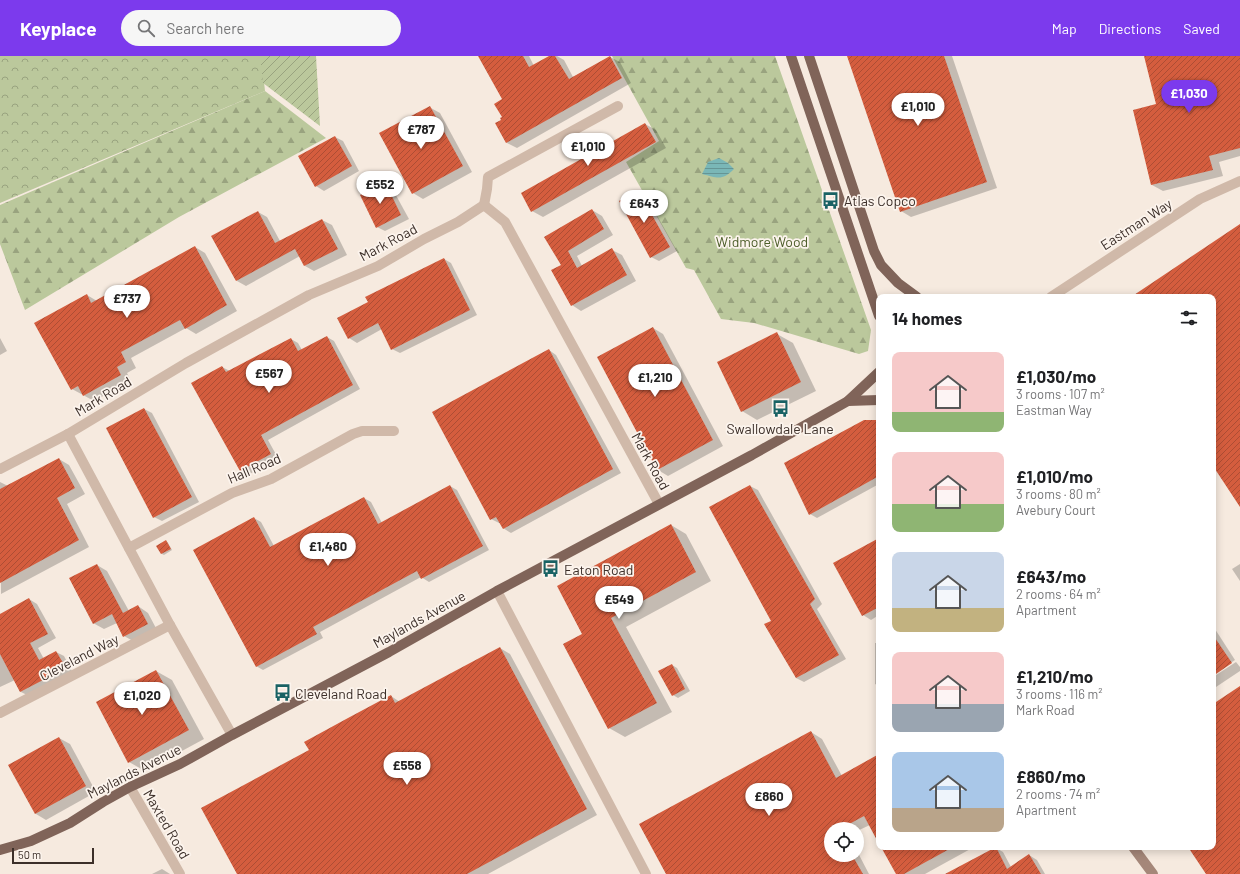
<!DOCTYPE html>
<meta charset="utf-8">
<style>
body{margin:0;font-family:Barlow,sans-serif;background:#f6f6f6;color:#202124;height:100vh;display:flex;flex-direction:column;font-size:15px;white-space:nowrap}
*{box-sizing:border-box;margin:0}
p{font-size:13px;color:#757577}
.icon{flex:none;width:22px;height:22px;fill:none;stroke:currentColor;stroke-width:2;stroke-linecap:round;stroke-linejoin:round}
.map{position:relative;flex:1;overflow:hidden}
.panel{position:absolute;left:876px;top:238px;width:340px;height:556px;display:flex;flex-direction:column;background:#fff;border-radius:8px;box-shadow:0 2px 10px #0003}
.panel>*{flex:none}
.controls{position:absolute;left:824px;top:766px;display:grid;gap:8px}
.controls a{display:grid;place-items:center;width:40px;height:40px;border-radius:50%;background:#fff;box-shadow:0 2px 10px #0003;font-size:20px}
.scale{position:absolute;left:12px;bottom:10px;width:82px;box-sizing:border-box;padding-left:4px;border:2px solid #3c2f29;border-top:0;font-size:11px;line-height:14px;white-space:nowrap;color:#3c2f29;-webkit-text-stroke:3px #fcf4ed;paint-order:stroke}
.price{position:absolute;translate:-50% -34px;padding:0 9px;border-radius:14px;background:#fff;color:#222;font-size:13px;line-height:26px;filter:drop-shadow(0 1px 2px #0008)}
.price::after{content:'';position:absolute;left:50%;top:24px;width:12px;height:9px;margin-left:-6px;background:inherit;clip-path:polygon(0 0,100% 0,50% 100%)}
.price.active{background:#7c3aed;color:#fff}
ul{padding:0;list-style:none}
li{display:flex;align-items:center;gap:12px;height:100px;padding:0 16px}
li span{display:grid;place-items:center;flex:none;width:112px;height:80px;border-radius:8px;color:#555}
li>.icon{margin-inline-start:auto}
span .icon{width:48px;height:48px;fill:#fffc;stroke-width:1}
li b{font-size:17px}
h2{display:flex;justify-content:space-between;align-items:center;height:48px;padding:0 16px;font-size:17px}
header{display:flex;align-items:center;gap:24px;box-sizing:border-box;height:56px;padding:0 20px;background:#7c3aed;color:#fff}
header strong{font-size:19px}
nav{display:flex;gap:22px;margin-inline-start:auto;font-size:14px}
.search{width:280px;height:36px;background:#f6f6f6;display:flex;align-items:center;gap:10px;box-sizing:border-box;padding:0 14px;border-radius:22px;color:#757577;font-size:15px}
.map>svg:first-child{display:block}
.forest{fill:url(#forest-firs)}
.park{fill:url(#park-crowns)}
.garden{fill:url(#garden-furrows)}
.water{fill:url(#water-rules)}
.shadow{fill:#0003}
.building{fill:url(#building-hatch)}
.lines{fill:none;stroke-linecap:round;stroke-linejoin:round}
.street{stroke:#d0b9a9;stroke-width:10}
.secondary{stroke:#a58779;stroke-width:10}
.primary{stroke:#806459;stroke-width:10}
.labels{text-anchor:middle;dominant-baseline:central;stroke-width:3.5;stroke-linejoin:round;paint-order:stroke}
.poi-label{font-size:14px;fill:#3c2f29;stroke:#fcf4ed;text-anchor:start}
.street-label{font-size:14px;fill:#3c2f29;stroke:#fcf4ed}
.park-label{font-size:14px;fill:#4d5e2a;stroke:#fcf4ed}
</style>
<header>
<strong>Keyplace</strong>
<div class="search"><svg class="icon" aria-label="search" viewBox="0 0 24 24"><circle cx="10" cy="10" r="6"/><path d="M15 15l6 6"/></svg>Search here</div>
<nav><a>Map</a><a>Directions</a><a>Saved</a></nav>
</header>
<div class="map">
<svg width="1240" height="818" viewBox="0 0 1240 818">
<defs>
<pattern id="forest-firs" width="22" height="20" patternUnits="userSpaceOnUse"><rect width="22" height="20" fill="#bbc89c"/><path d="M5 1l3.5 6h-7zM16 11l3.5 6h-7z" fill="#99a37f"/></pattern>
<pattern id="park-crowns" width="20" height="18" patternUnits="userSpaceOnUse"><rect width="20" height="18" fill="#bbc89c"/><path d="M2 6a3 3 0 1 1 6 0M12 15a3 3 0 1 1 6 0" fill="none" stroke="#99a37f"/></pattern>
<pattern id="garden-furrows" width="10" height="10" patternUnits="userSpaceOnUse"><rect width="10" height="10" fill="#bbc89c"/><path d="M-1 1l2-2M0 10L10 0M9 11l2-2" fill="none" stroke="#99a37f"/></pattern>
<pattern id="water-rules" width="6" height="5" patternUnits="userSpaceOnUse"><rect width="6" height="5" fill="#7ab7b7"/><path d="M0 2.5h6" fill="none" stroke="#659595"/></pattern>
<pattern id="building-hatch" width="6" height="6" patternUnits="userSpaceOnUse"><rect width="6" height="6" fill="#d45d3e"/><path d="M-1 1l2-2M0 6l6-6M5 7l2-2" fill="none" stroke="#ad4d34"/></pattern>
</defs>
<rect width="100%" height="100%" fill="#f6eadf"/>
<g class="forest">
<polygon points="612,0 775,0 871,274 868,295 859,298 754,267 721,263 694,214 686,212 626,106 659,85"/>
<polygon points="265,35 326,82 179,161 25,254 0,188 0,149"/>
</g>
<polygon class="park" points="0,0 261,0 265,35 0,147"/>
<polygon class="garden" points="260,0 316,0 320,70 263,27"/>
<path class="water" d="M719,102L728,107L734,113C722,125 718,122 702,118L708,106Z"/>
<g class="shadow">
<polygon points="479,0 529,0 534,10 551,0 557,0 564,4 573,21 610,1 620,6 631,27 517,92 507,87 496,68 502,64 504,43"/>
<polygon points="848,0 952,0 997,132 911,161 901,155"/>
<polygon points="1145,0 1240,0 1240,100 1219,106 1223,120 1163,135 1152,129 1134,55 1157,49"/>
<polygon points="429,51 440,57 472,116 423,143 413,137"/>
<polygon points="645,68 656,74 666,92 543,161 532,155"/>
<polygon points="335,81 343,85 359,115 324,135 316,130"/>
<polygon points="385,127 392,132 409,163 385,175 377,171"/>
<polygon points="638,135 646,140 677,195 659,205 651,201"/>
<polygon points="592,154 602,160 613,179 577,200 582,210 612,194 622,199 636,225 581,255 572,249 562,209 546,182"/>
<polygon points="258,156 267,161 280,185 322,164 332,169 347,199 314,215 305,210 300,200 246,230 237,225"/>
<polygon points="195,191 205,197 237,255 196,278 186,272 131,302 136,312 127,317 131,325 94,345 72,333 87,239 97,245"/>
<polygon points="444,203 451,207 477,259 400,297 392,293 382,273 357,287 349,282 369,246"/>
<polygon points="653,272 663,278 723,390 668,420 658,414 598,301"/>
<polygon points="777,278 793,287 816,335 757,364 742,355"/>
<polygon points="327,281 334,285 360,333 268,384 278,402 248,419 241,415 222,311 230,315 291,283 298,287 302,294"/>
<polygon points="0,282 7,295 0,299"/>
<polygon points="549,294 556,299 621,417 511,477 503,472 500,467 499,467 491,463"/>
<polygon points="144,353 152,357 199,446 162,465 154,461"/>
<polygon points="879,366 879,428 817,462 810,458"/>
<polygon points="59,403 69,409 85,438 67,448 89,491 1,538 0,426 8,430"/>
<polygon points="450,430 457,434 489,494 429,526 421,521 320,576 323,582 263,614 256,610 254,462 261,466 274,490 364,442 371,446 382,467"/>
<polygon points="750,430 758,434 822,548 817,553 846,603 804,626 796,622 772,565"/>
<polygon points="671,469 686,478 711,525 626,571 672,656 625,681 609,672 584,578"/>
<polygon points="879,483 879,559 871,564 863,559 835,508"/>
<polygon points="166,485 168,487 172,494 164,499 162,498 157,490"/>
<polygon points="1240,508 1240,525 1232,513"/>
<polygon points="97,509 107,515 129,555 138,550 148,557 157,574 135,586 124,580 117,567 104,573 93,567"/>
<polygon points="29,543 37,548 56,582 38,592 44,603 56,596 64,600 73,617 29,640 21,636 15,624 0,631 0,559"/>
<polygon points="1213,570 1235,604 1213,619"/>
<polygon points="875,587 879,587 879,630 875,628"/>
<polygon points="500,592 510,598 597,759 488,818 238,818 310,694 391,640 400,646"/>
<polygon points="1236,606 1240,611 1240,615 1213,633 1213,621"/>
<polygon points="672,609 677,612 690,635 678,642 673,639"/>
<polygon points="156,615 172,624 204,683 145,715 129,706"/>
<polygon points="811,676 822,683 842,720 879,699 879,786 870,769 857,775 857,773 831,773 831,799 857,799 857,795 869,818 667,818"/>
<polygon points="59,682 70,688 96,736 46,764 36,758 9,709"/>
<polygon points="882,791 974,791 925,818 897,818"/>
<polygon points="996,792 1003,796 1011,811 1029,799 1037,804 1045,818 947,818"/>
<polygon points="162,813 170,818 152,818"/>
</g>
<g class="building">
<polygon points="478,0 523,0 529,11 549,0 555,0 569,23 610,0 622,22 506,87 495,67 501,64 500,62 502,61 494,48 502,43"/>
<polygon points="847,0 944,0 987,126 900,156"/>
<polygon points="1144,0 1240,0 1240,92 1209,100 1213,114 1151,129 1133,54 1156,48"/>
<polygon points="430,50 463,110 412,138 379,77"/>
<polygon points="645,67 656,86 531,156 521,137"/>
<polygon points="335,80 352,110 315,131 298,100"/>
<polygon points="385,126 401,159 376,172 360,139"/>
<polygon points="638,134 670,191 650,202 619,145"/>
<polygon points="592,153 604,173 568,195 577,212 612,192 627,219 571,250 551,214 561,209 544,181"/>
<polygon points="258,155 275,187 322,163 338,193 304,210 295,193 236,225 211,180"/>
<polygon points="1240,168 1240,451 1213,410 1213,241 1131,241"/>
<polygon points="195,190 227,249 185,273 180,264 121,296 126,306 117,311 121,319 83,340 78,330 71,334 34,267 87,238 91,247"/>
<polygon points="444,202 470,254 391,294 378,267 348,283 337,262 368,246 365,241"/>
<polygon points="653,271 713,384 657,414 597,301"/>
<polygon points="777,276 801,326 741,356 717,306"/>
<polygon points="327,280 353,329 261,379 271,398 240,415 191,327 222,310 226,316 291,282 298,295"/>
<polygon points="549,293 613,413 503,473 496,461 490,464 432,356"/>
<polygon points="144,352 192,441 153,462 106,372"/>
<polygon points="864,364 879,364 879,420 809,459 784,407"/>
<polygon points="59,402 75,432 57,442 79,484 0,527 0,433"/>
<polygon points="450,429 483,490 421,523 417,515 313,571 317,578 256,611 193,494 254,461 270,491 364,441 378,468"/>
<polygon points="750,429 815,543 810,548 839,599 796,622 764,568 771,565 709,451"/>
<polygon points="671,468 696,516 611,562 657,647 608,673 563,588 582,578 557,530"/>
<polygon points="879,482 879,551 862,560 833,507"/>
<polygon points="166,484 171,493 161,498 156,490"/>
<polygon points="97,508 123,557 138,549 148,568 123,581 112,558 93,568 69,522"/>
<polygon points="29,542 48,578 30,587 39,604 56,595 66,612 20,636 0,598 0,558"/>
<polygon points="1213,579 1232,607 1213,620"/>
<polygon points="500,591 587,753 467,818 237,818 201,752 309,694 304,686 348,662 391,639 395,647"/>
<polygon points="672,608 685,633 672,640 658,615"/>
<polygon points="156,614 189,674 128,707 96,646"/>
<polygon points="1240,630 1240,818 1206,818 1188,791 1213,791 1213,648"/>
<polygon points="811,675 836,722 879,698 879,788 864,760 840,773 831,773 831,799 852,799 863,818 666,818 639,768"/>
<polygon points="59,681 86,730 35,758 8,709"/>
<polygon points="881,791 953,791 904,818 896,818"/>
<polygon points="996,791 1007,813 1029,798 1041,818 945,818"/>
</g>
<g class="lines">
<g class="street">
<polyline points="484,149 487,133 488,121 618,50"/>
<polyline points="1051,241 1200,143 1240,125"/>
<polyline points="68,378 170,569 232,679"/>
<polyline points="0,413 68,378 186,307 309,239 378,210 424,183 458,166 484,149 505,166 659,448"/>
<polyline points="129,492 232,437 271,423 353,378 362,375 394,375"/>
<polyline points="497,535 646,818"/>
<polyline points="0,657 170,569"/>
<polyline points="130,731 180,818"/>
</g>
<polyline class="secondary" points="1133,791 1153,818"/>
<g class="primary">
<polyline points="791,0 879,260"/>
<polyline points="809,0 874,195 881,209 898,227 917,241"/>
<polyline points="848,345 879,344"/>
<polyline points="0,794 31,785 70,767 103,746 130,731 180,708 232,679 389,596 497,535 752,399 848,345 879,316"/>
</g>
</g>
<defs>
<symbol id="bus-bare" viewBox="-9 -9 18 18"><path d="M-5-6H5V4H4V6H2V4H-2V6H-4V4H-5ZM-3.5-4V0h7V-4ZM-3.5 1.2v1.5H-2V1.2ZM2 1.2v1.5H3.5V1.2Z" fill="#196264" stroke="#fcf4ed" stroke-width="2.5" paint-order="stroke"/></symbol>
</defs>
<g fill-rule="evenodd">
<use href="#bus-bare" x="818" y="132" width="25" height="25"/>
<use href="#bus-bare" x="768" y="340" width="25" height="25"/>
<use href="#bus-bare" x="538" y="500" width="25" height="25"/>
<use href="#bus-bare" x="270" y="624" width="25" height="25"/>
</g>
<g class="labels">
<g class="poi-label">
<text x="844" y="144">Atlas Copco</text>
<text x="780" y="372" text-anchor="middle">Swallowdale Lane</text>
<text x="564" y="513">Eaton Road</text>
<text x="295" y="637">Cleveland Road</text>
</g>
<g class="street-label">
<text transform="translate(1136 168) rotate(-33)">Eastman Way</text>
<text transform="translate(388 186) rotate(-28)">Mark Road</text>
<text transform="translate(103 340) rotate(-31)">Mark Road</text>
<text transform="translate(651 405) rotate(61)">Mark Road</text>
<text transform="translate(254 412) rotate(-23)">Hall Road</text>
<text transform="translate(419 563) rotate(-29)">Maylands Avenue</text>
<text transform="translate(79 601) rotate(-27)">Cleveland Way</text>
<text transform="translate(134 715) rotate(-27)">Maylands Avenue</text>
<text transform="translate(167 768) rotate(60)">Maxted Road</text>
</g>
<g class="park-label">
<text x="762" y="185">Widmore Wood</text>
</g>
</g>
</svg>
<div class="controls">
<a><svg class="icon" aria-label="locate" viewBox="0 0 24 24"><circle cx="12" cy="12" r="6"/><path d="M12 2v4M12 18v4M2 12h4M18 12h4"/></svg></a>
</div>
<div class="scale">50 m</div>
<b class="price active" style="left:1189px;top:58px">£1,030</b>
<b class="price" style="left:918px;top:71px">£1,010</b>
<b class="price" style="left:421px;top:94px">£787</b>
<b class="price" style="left:588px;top:111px">£1,010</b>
<b class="price" style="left:380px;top:149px">£552</b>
<b class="price" style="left:644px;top:168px">£643</b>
<b class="price" style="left:127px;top:263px">£737</b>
<b class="price" style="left:269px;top:338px">£567</b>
<b class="price" style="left:655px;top:342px">£1,210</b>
<b class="price" style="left:328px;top:511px">£1,480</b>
<b class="price" style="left:619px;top:564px">£549</b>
<b class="price" style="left:142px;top:660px">£1,020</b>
<b class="price" style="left:407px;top:730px">£558</b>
<b class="price" style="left:769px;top:761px">£860</b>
<section class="panel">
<h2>14 homes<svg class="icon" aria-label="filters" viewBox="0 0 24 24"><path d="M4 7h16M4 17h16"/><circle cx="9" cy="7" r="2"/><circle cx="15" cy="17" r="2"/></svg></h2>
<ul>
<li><span style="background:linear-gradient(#f6c9c9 75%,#8fb573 0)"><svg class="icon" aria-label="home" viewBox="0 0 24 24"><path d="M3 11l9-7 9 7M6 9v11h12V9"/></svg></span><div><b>£1,030/mo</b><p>3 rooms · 107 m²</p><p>Eastman Way</p></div></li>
<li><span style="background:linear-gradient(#f6c9c9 65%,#8fb573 0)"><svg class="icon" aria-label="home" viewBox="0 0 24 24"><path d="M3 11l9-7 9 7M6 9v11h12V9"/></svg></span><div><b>£1,010/mo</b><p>3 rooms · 80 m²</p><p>Avebury Court</p></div></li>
<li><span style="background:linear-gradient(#c9d6e8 70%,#c2b280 0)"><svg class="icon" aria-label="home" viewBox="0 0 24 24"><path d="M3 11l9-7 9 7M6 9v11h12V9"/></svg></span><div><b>£643/mo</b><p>2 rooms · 64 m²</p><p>Apartment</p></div></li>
<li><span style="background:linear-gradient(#f6c9c9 65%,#9aa5b1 0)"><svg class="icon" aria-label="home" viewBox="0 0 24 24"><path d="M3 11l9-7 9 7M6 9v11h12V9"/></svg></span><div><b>£1,210/mo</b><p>3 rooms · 116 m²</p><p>Mark Road</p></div></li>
<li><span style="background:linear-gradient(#a9c7e8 70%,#b9a48a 0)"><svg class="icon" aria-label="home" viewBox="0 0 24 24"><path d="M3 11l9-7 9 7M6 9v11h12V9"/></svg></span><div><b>£860/mo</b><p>2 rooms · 74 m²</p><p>Apartment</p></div></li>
</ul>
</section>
</div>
